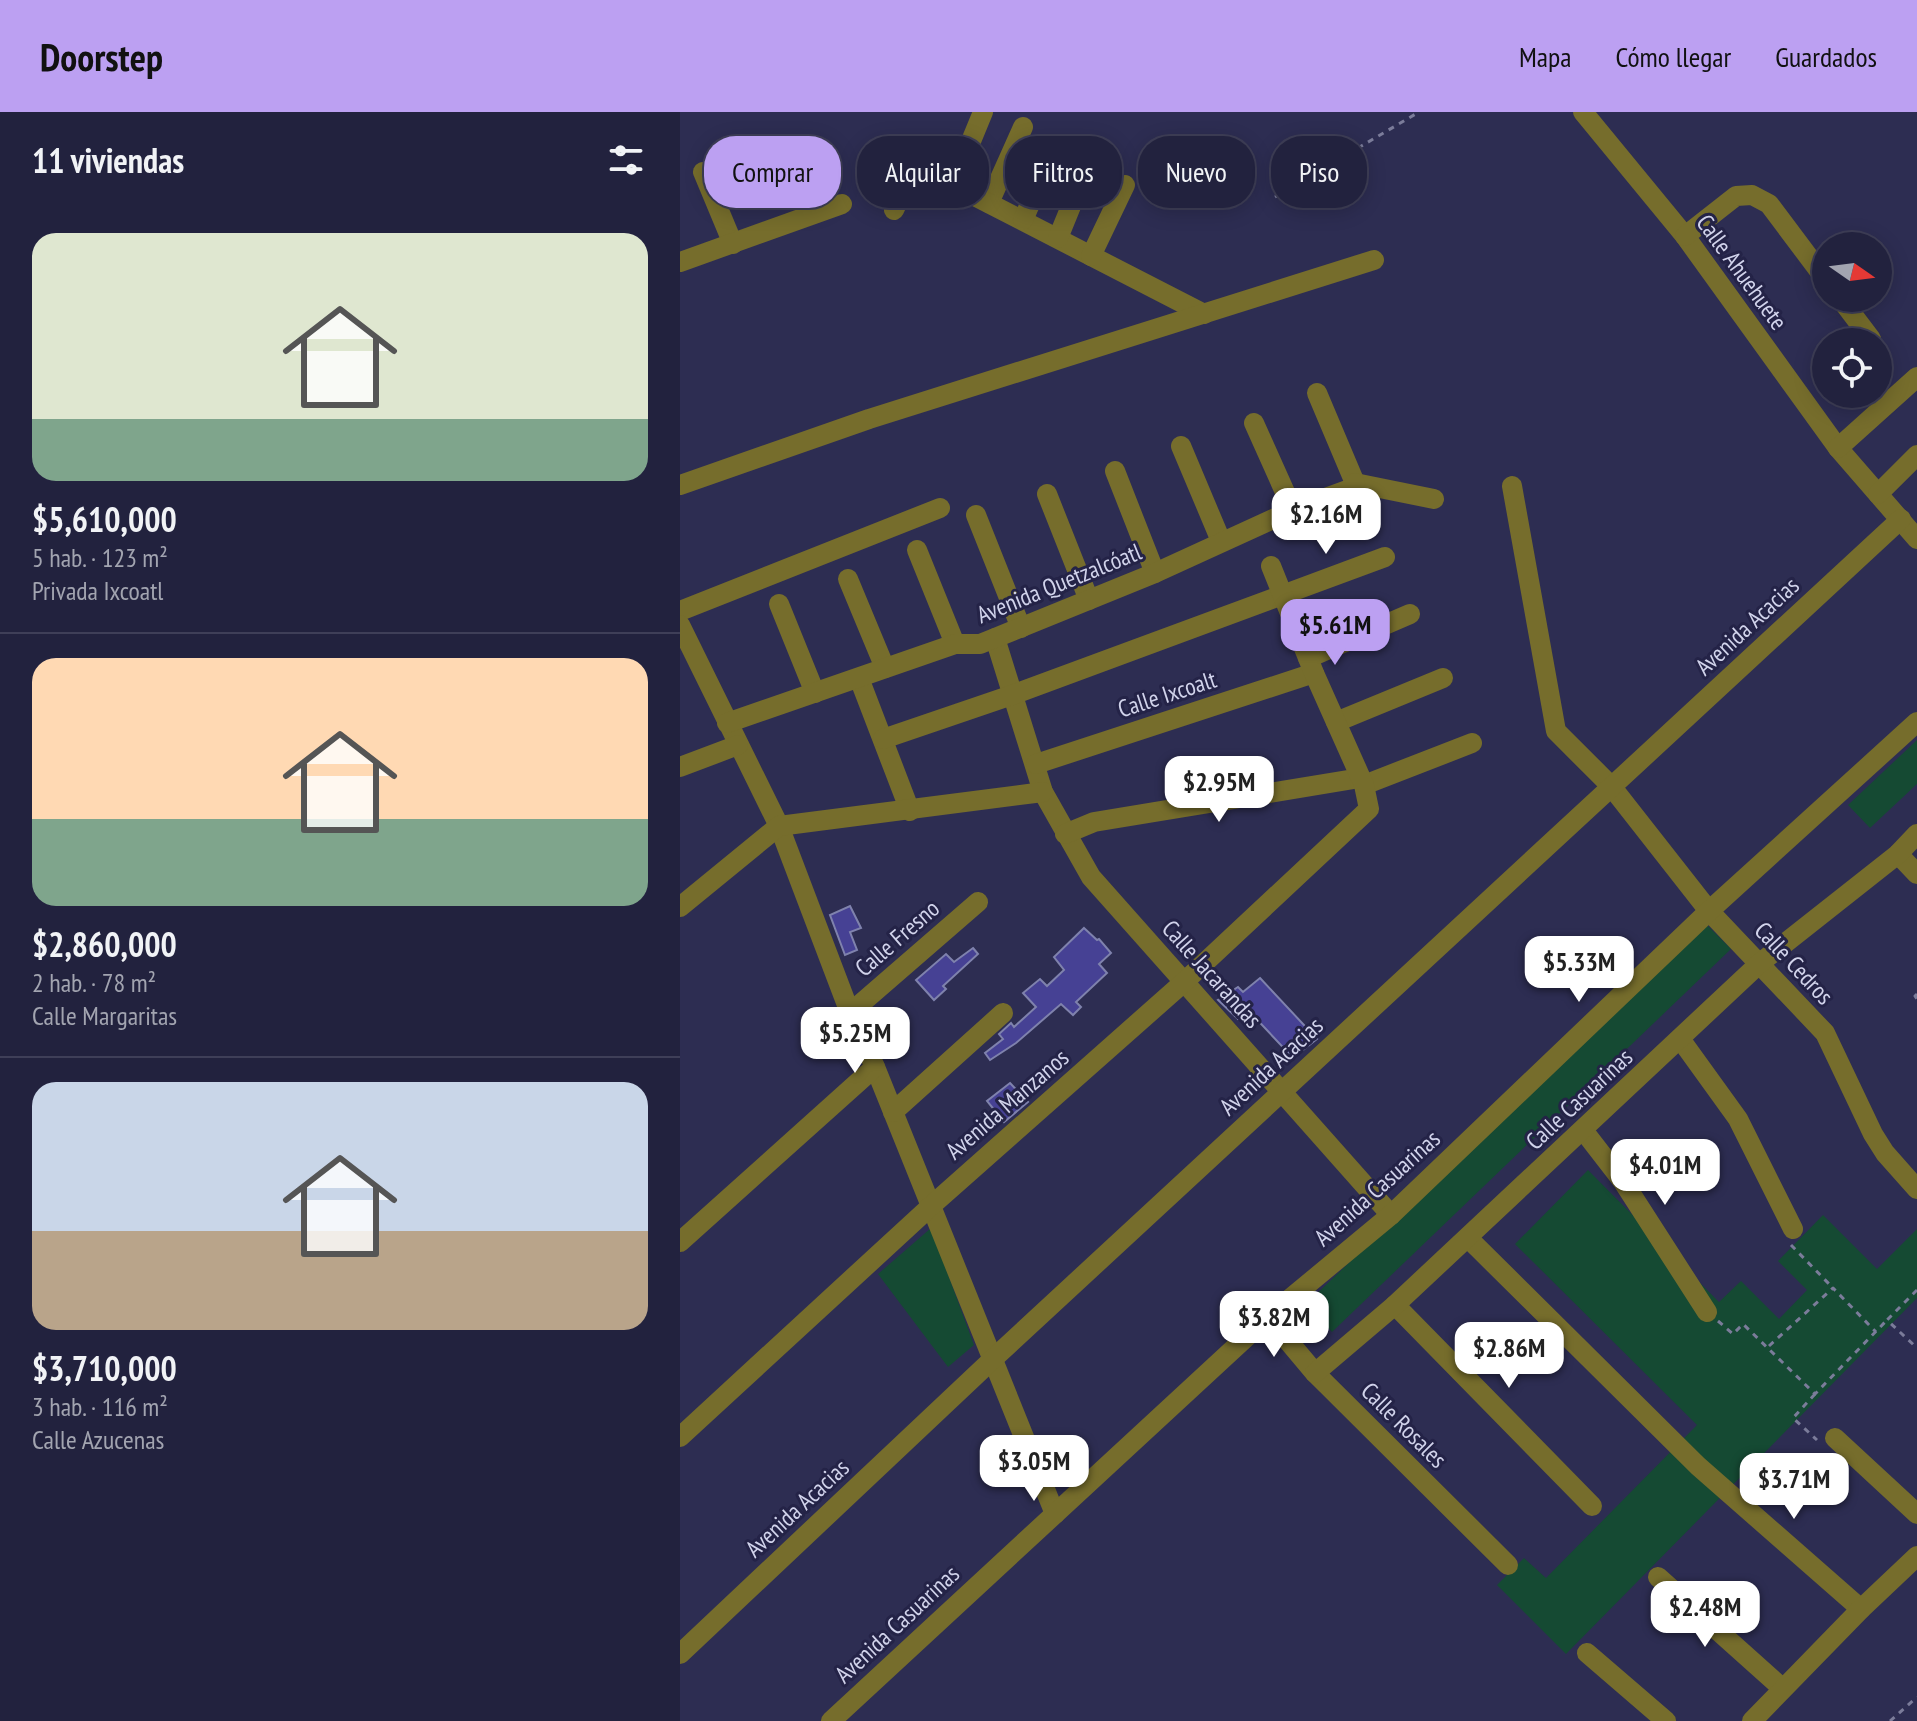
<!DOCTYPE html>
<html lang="es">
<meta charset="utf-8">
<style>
body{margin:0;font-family:"PT Sans Narrow",sans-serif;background:#2e2f49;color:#f1f3f6;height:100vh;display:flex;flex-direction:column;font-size:30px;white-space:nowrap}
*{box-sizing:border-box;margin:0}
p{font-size:26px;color:#a2a4b0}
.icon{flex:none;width:44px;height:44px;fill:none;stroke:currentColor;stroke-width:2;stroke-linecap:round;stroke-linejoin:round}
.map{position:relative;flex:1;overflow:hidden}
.sheet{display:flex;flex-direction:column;background:#22223e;width:680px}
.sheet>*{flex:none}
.guide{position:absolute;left:24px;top:24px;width:760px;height:72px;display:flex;gap:16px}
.needle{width:52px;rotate:104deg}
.tools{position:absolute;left:1132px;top:120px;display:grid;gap:16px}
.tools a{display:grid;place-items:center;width:80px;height:80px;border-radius:50%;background:#22223e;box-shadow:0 4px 20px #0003,0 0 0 2px #3f3f58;font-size:40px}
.price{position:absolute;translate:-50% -68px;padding:0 18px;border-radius:16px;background:#fff;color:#222;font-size:26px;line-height:52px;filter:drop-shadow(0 2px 4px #0008)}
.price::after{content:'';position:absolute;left:50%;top:48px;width:24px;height:18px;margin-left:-12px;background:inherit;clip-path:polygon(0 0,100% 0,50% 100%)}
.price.current{background:#bca0f2;color:#111}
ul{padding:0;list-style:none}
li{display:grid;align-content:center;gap:16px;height:424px;padding:0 32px}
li+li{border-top:2px solid #3f3f58}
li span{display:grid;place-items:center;height:248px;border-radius:24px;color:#555}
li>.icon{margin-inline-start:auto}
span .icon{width:144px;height:144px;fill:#fffc;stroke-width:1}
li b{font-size:34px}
h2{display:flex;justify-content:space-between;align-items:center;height:96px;padding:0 32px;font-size:34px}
.pill{padding:0 28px;border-radius:32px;background:#22223e;box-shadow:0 4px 20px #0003,0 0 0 2px #3f3f58;font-size:28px;line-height:72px}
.pill.current{background:#bca0f2;color:#111}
header{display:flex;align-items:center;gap:48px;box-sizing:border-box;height:112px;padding:0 40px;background:#bca0f2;color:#111}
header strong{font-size:38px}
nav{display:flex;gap:44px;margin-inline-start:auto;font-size:28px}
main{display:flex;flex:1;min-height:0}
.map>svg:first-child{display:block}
.green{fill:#154a33}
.building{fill:#464194;stroke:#7f82ad;stroke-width:2}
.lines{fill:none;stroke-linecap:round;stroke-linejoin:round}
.path{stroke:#7b7c9a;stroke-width:3;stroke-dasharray:6 6;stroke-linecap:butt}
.minor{stroke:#766d2c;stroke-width:20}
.labels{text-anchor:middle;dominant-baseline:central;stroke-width:6;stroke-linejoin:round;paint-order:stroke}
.street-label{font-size:24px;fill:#d1d3eb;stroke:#242347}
</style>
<header>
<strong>Doorstep</strong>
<nav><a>Mapa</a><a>Cómo llegar</a><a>Guardados</a></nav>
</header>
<main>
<section class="sheet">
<h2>11 viviendas<svg class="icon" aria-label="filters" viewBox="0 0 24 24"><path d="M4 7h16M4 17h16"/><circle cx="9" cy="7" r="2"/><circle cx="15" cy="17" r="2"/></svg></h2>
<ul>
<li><span style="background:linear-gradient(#dfe7d0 75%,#7fa58c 0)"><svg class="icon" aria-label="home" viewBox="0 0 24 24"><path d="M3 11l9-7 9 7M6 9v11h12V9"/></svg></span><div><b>$5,610,000</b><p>5 hab. · 123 m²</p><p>Privada Ixcoatl</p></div></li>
<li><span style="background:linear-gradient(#ffd9b3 65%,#7fa58c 0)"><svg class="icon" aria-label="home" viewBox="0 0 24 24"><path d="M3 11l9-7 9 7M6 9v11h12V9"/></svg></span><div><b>$2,860,000</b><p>2 hab. · 78 m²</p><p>Calle Margaritas</p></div></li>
<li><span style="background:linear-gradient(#c9d6e8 60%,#b9a48a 0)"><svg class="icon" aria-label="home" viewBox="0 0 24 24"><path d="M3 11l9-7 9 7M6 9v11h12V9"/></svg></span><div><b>$3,710,000</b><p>3 hab. · 116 m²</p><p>Calle Azucenas</p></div></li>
</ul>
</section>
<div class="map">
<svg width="1237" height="1609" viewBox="0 0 1237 1609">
<rect width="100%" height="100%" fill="#2d2d52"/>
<g class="green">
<polygon points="1237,628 1237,672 1190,716 1168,693"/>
<polygon points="1024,810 1051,837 652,1220 626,1192"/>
<polygon points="908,1058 1039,1190 1061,1169 1099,1207 1127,1178 1098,1149 1143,1103 1197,1157 1237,1117 1237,1186 886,1542 817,1473 844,1446 866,1466 1017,1313 835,1132"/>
<polygon points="251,1116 294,1233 268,1255 198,1162"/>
</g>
<g class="building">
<polygon points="170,794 181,816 170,820 177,838 165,843 150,803"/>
<polygon points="404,816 417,828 419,827 431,841 419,852 427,861 396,890 401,895 393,903 381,892 336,931 310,948 305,941 323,927 319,922 331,911 334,915 356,895 343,881 360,867 367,874 384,858 374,845"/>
<polygon points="293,836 298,842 263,874 266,877 254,888 236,868 266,842 274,850"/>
<polygon points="580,866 637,927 613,946 569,899 558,907 538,888 558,875 563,880"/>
<polygon points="201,899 219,918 199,933 187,908"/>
<polygon points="330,971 348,990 324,1010 307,989"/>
</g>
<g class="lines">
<g class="path">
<polyline points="595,85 739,0"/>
<polyline points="1237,882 1235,884 1237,887"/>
<polyline points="1111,1133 1153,1176"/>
<polyline points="1237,1178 1207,1208 1237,1236"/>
<polyline points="1038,1209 1053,1222 1063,1212 1135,1282 1207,1208"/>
<polyline points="1089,1234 1153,1176 1196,1220"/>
<polyline points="1135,1282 1113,1306 1137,1328"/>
<polyline points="1210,1609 1237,1585"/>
</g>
<g class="minor">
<polyline points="903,0 1005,124 1158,336 1237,427"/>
<polyline points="23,60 53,132"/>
<polyline points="273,73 303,0"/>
<polyline points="309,91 343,15"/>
<polyline points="214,98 231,62 237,56 244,58 524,202"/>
<polyline points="343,108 376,33"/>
<polyline points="1005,124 1056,84 1072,83 1089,92 1146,168"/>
<polyline points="378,126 407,55"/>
<polyline points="411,144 445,73"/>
<polyline points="0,150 162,92"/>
<polyline points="1160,186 1191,227"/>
<polyline points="637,281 675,371"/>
<polyline points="574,311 613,398"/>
<polyline points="501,334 541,429"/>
<polyline points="1158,336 1237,265"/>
<polyline points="435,359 475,461"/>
<polyline points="675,371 754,387"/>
<polyline points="0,373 189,307 694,148"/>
<polyline points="832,374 876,619 931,674 1029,799 1145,921 1193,1022 1205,1041 1237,1077"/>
<polyline points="367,382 409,488"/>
<polyline points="1198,382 1237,343"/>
<polyline points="296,403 341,516"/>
<polyline points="237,438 275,532"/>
<polyline points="168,467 205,556"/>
<polyline points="99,492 135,581"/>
<polyline points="0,499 260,396"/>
<polyline points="0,513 99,714 170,901 195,955 375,1402"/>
<polyline points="315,526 363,680 411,765 711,1103"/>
<polyline points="628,546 730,502"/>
<polyline points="179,566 230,699"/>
<polyline points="656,610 763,566"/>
<polyline points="47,611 275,532 300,532 315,526 475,461 613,398 673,376 675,371"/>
<polyline points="203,627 332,583 705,445"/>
<polyline points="356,652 634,561"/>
<polyline points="0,655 58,633"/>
<polyline points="684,673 792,631"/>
<polyline points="385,722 414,710 680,666"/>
<polyline points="1218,742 1237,762"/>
<polyline points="0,795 99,714 363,680"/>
<polyline points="170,901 298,790"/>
<polyline points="1001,928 1058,1007 1113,1117"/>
<polyline points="213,1000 323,901"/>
<polyline points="903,1018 944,1071 1027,1200"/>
<polyline points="788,1126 1018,1354 1181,1497"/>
<polyline points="0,1130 195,955"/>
<polyline points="715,1193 912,1394"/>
<polyline points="588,1205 635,1261 828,1453"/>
<polyline points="635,1261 715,1193 1080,851 1218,742 1237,722"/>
<polyline points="0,1325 251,1094 504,870 689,697 684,673 634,561 591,454"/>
<polyline points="1155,1326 1237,1402"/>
<polyline points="978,1465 1102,1576"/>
<polyline points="907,1541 986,1609"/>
<polyline points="0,1542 314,1246 1221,407"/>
<polyline points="151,1609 588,1205 711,1103 1029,799 1237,610"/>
<polyline points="1072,1609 1181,1497 1237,1444"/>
</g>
</g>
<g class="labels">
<g class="street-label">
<text transform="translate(1062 160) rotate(54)">Calle Ahuehuete</text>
<text transform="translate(379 471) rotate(-22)">Avenida Quetzalcóatl</text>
<text transform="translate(1067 514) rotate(-43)">Avenida Acacias</text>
<text transform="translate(487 582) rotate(-18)">Calle Ixcoalt</text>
<text transform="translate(217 826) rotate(-41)">Calle Fresno</text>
<text transform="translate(1114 851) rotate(47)">Calle Cedros</text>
<text transform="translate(532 862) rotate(48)">Calle Jacarandas</text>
<text transform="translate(591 954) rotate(-43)">Avenida Acacias</text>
<text transform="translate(899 987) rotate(-43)">Calle Casuarinas</text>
<text transform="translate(327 992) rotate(-41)">Avenida Manzanos</text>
<text transform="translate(697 1076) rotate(-42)">Avenida Casuarinas</text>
<text transform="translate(724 1313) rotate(45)">Calle Rosales</text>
<text transform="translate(117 1396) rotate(-43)">Avenida Acacias</text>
<text transform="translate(217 1512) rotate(-43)">Avenida Casuarinas</text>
</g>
</g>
</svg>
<div class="tools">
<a><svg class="needle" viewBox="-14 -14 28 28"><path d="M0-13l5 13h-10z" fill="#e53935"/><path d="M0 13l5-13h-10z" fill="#a2a4b0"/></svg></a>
<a><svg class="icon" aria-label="locate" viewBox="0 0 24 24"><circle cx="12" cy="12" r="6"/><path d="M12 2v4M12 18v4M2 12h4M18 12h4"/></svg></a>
</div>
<b class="price" style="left:646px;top:444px">$2.16M</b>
<b class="price current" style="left:655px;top:555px">$5.61M</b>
<b class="price" style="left:539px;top:712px">$2.95M</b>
<b class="price" style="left:899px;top:892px">$5.33M</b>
<b class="price" style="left:175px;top:963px">$5.25M</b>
<b class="price" style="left:985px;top:1095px">$4.01M</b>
<b class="price" style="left:594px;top:1247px">$3.82M</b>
<b class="price" style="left:829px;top:1278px">$2.86M</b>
<b class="price" style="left:354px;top:1391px">$3.05M</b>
<b class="price" style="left:1114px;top:1409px">$3.71M</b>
<b class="price" style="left:1025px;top:1537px">$2.48M</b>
<div class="guide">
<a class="pill current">Comprar</a>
<a class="pill">Alquilar</a>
<a class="pill">Filtros</a>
<a class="pill">Nuevo</a>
<a class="pill">Piso</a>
</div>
</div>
</main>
